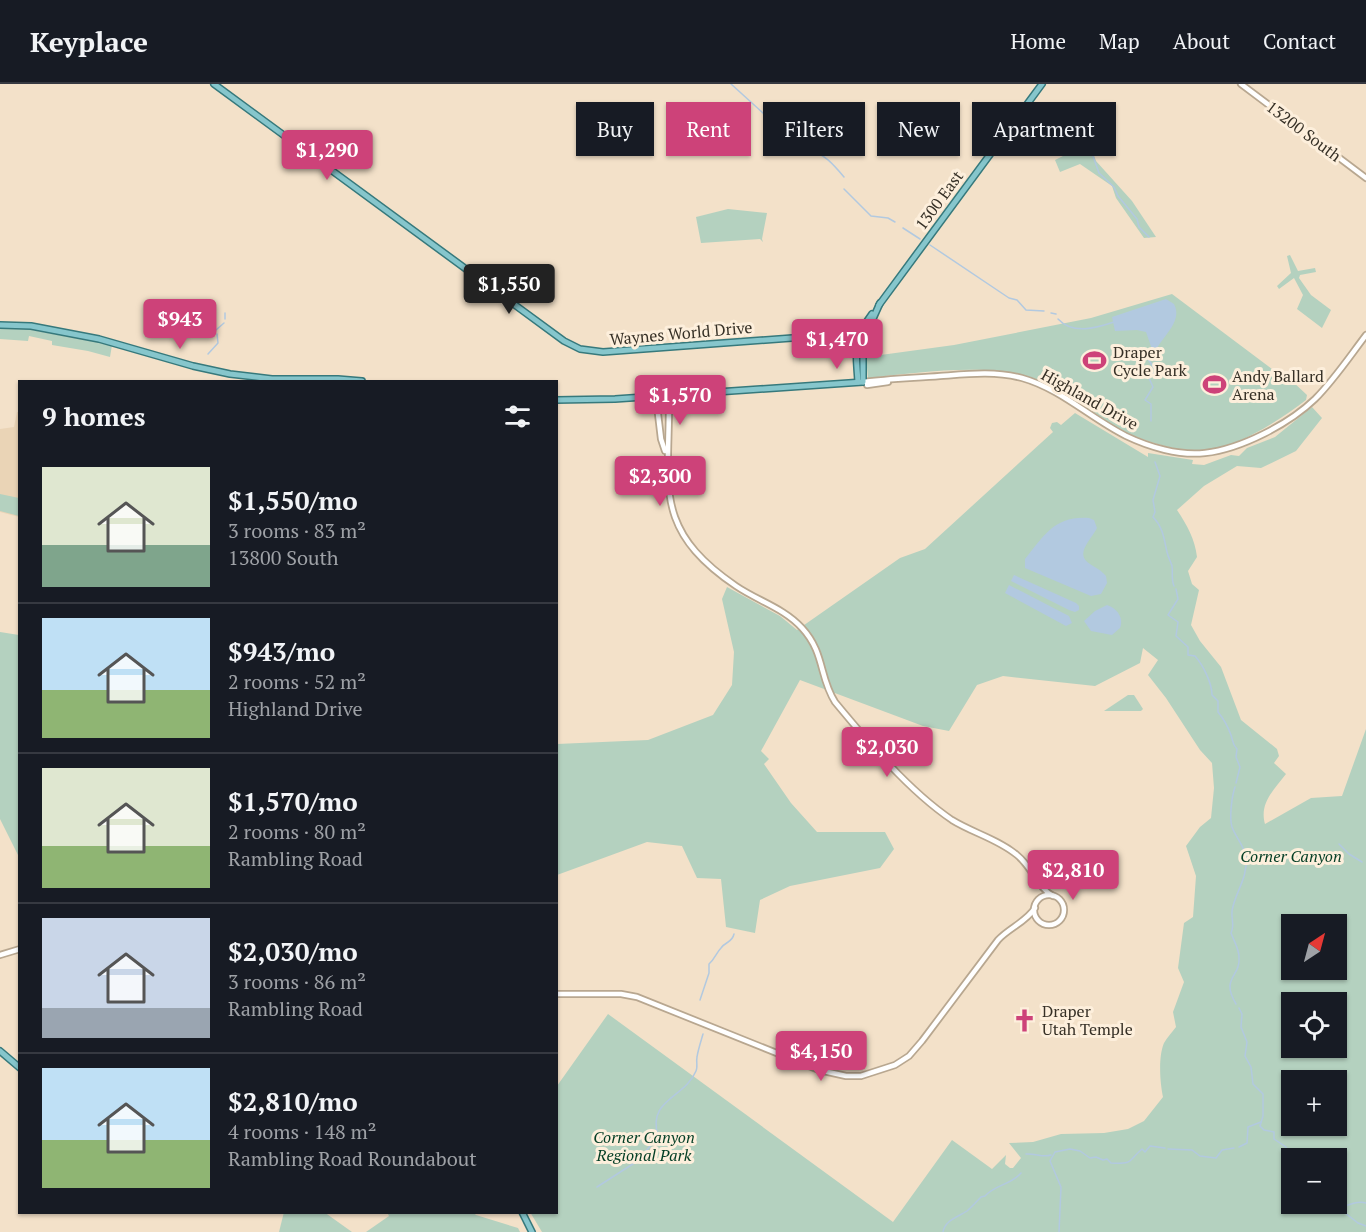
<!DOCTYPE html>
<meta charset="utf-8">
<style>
body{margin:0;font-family:"PT Serif",serif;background:#20242c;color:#f1f3f6;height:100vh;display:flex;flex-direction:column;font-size:22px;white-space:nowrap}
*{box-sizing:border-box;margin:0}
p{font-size:20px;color:#9ea1a6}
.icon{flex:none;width:33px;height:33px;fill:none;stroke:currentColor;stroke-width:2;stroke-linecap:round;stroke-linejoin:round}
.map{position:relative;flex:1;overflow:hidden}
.sheet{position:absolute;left:18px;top:296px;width:540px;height:834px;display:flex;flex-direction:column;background:#171b24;border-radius:0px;box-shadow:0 2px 4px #0004}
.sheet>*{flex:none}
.hud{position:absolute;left:576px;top:18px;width:570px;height:54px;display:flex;gap:12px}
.needle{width:39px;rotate:36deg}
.fabs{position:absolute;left:1281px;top:830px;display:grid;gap:12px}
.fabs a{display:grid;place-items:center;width:66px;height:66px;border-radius:0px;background:#171b24;box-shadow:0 2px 4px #0004;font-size:30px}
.price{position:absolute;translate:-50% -51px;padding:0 14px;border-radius:6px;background:#cd4279;color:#fff;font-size:20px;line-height:39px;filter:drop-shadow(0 2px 3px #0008)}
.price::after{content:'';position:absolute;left:50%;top:36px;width:18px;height:14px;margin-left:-9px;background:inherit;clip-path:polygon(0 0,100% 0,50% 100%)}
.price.current{background:#222;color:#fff}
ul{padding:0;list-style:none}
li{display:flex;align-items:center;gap:18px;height:150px;padding:0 24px}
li+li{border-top:2px solid #363941}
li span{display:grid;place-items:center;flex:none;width:168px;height:120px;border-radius:0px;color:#555}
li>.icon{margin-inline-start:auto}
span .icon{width:72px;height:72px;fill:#fffc;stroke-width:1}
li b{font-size:26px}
h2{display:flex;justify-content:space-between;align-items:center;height:72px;padding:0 24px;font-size:26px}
.chip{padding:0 21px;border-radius:0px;background:#171b24;box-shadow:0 2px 4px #0004;font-size:21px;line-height:54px}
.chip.current{background:#cd4279;color:#fff}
header{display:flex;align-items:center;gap:36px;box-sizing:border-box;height:84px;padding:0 30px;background:#171b24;border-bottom:2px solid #363941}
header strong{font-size:28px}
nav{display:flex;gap:33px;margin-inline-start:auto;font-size:21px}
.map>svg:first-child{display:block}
.built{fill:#ead4b6}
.green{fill:#b4d1bf;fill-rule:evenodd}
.water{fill:#b2c9e0}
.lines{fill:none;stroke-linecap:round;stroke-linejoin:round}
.stream{stroke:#b2c9e0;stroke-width:1.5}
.minor-casing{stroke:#b8a790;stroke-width:8}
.major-casing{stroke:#36797c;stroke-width:8}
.minor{stroke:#fff;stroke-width:4.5}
.major{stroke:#86c6cc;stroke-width:5}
.labels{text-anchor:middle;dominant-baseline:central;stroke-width:6;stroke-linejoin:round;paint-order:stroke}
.street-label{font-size:16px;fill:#363026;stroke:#fdefdc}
.poi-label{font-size:16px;fill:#363026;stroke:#fdefdc;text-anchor:start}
.park-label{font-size:16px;font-style:italic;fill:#023d24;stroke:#fdefdc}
</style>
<header>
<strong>Keyplace</strong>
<nav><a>Home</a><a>Map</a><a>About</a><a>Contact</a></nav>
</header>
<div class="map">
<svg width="1366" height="1148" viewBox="0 0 1366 1148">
<rect width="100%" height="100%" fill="#f3e1c9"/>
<polygon class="built" points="17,328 19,328 19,433 0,428 0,345 14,343"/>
<g class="green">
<polygon points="1087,52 1096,77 1132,117 1156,153 1144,154 1116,114 1112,102 1080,80 1060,88 1055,76 1065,71"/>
<polygon points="728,125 767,129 762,155 763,158 760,155 701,159 696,133"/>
<polygon points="1290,171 1298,187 1315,184 1316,188 1300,191 1299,194 1311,211 1331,226 1322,244 1297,225 1303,211 1294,194 1279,205 1277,202 1291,189 1287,172"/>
<path d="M1172,210L1288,297H1292L1307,311L1306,316C1280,336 1238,363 1205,367C1181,369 1138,356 1118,344C1087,325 1058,301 1022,291C979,280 913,289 868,294L866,273L954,261L1091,234Z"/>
<polygon points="0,244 21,244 112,261 110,273 88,267 52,261 52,257 29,252 28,257 0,255"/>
<path d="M1312,323L1322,334L1296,367L1261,384L1237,382L1204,402L1177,426C1187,441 1195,455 1197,473L1188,487L1192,500L1199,506L1191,541L1200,557L1221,583L1241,636L1277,665L1279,672L1274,679L1286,690C1274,706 1259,719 1265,740L1311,714L1342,712L1366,645V1148H542L530,1128H556L557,1002L608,930L893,1138L952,1056L992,1085L1006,1071L1005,1080L1010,1084H1013L1021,1074L1009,1059L1033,1058L1061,1050L1104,1049L1128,1045L1144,1037L1163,1013C1160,999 1158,973 1164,959C1167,954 1172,948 1176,943L1173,928L1184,898L1178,884L1184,839L1193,833L1196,792L1186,762L1200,743L1211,734L1214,704L1212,679L1200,666L1166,614L1148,591L1158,576L1143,564L1140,579L1095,602L1003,592L977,601L949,647L923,642L800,596L761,667L769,675L764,680L791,719L817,748H885L894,765L880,784L790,802L760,816L755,849L726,843L721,795L697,794L682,762L647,758L557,791V660L648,656L713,631L732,601L734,568L722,515L727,503L780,532L797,546L900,474L925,465L1053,348L1050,344L1052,339L1057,338L1061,341L1075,329L1148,373V369L1193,376L1192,380L1204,381L1231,371L1239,372L1247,364L1275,353ZM1292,840H1336V885H1292ZM1292,918H1336V963H1292ZM1292,996H1336V1041H1292ZM1292,1074H1336V1119H1292Z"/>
<polygon points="0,410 19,414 19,432 0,427"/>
<polygon points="0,548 19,551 19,773 0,735"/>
<polygon points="1128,611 1134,611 1143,625 1141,627 1104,627"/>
<polygon points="284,1128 324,1128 352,1148 279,1148"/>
<polygon points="387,1128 473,1128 476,1131 518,1144 520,1148 366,1148 389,1132"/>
</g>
<g class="water">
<path d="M1166,215L1174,220C1184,239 1159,254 1154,271L1146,248L1137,246L1115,247L1112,233Z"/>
<path d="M1089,434L1094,436L1097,444C1091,456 1074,470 1090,480C1096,484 1101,486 1106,492L1107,499L1101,510L1091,512L1025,484V475C1045,451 1054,432 1089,434Z"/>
<polygon points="1014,491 1076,519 1079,522 1079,526 1075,528 1069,526 1011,497"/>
<polygon points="1009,501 1069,532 1072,539 1066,542 1005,509"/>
<path d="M1107,521C1117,524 1124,534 1120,544L1112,551L1091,547L1084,537L1095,527Z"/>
</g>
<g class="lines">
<g class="stream">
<path d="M731,0L763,29L766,34L808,66C824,69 834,81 844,93"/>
<polyline points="1088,58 1099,89 1114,103 1118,112 1137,135 1139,143 1149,153"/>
<polyline points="844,105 871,132 888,134 895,138"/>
<polyline points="903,144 920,155"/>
<polyline points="930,161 1009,214 1017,216 1026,226 1044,227"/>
<polyline points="1051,229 1056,230"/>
<polyline points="225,235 225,229"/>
<path d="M1058,235C1073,251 1096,244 1114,238"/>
<polyline points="216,246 224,239"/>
<polyline points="208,270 218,259 217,250"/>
<polyline points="1151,337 1151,320 1145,316 1153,303 1149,294 1156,287 1148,275 1154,271"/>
<path d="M1155,378L1160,392L1153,416L1155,428L1153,433C1163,443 1164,455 1167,468C1168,473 1171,478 1172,482C1173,489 1171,495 1174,502"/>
<path d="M1176,505L1178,515L1168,531L1178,538L1176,552L1188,563V571L1195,572C1203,581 1212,599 1212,611L1218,617V628C1223,634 1228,643 1231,651C1233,657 1232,660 1237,665L1236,673L1240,683L1236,699"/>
<path d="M1235,703C1232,712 1229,733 1232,743C1236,754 1244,761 1246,773C1248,795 1235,808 1232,827C1231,835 1235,841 1231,849C1234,857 1239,865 1239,873C1241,893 1220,893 1236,920"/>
<polyline points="1339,760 1349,770 1362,778"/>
<path d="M700,916L709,889V880C715,875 716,869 721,864C726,857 732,859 734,850"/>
<polyline points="1239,924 1242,930 1241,943 1247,958 1245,972 1251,983 1253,1000 1263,1010 1263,1032 1260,1042 1264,1046 1274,1048 1274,1055 1286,1063 1287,1072 1293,1071 1297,1074"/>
<polyline points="1239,1063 1247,1059 1248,1043 1261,1038"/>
<polyline points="1168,1065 1192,1066 1200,1072 1216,1074 1222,1066 1234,1064"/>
<path d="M1026,1070C1035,1069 1043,1074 1051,1071"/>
<path d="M597,1103L639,1076L658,1052C647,1015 685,1014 696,987C698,983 696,978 697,973C698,966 701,957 703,950"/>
<polyline points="1332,1119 1358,1139 1366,1142"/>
<path d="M1342,1124C1348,1120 1359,1117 1366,1119"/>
<path d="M943,1148C945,1136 958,1133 967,1127C972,1123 976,1118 981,1113L985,1112C996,1100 1011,1101 1021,1089"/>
<path d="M1059,1148L1061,1103L1050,1077L1055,1068L1070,1065L1080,1067L1090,1074L1096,1073L1103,1076L1107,1075L1111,1079C1134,1080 1127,1078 1142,1065L1145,1068L1150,1062L1165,1064"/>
</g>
<defs>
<g id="minor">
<polyline points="1241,0 1366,94"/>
<path d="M863,298C889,295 915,294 940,292C968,290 995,287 1022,294C1061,305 1090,334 1126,352C1149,363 1179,372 1205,369C1241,365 1289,340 1315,315C1334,296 1350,272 1366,251"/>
<polyline points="867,301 888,298"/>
<path d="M669,312C670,401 651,444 736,502C758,517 784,524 802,544C825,569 819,593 835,618C869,659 908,706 952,736C973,749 998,755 1017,771C1032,783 1038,804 1053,812"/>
<polyline points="656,313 661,355 665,367"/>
<circle cx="1049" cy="826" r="15"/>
<polyline points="0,871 20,865"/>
<path d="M556,910H621L637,913L819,986L846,992H861L895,981L909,972L922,957L998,856C1009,844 1026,838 1035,824"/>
</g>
<g id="major">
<polyline points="214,0 564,257 580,265 603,268 859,249"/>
<polyline points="879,221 1042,0"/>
<polyline points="0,241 31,242 99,255 193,282 230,290 272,295 338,295 362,297"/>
<path d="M858,298C856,266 852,257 872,230"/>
<polyline points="556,316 615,315 863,298 863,257 880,219"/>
<polyline points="0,967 20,984"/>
<polyline points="522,1128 532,1148"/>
</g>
</defs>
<use href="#minor" class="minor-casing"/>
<use href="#major" class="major-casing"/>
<use href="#minor" class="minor"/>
<use href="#major" class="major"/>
</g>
<defs>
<symbol id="stadium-bare" viewBox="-9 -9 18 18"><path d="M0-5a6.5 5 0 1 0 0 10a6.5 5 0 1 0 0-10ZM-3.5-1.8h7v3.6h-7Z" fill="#cd4279" stroke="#fdefdc" stroke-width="2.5" paint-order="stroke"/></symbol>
<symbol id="church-bare" viewBox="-9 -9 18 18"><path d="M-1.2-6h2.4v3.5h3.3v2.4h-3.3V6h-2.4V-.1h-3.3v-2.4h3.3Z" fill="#cd4279" stroke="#fdefdc" stroke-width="2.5" paint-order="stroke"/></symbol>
</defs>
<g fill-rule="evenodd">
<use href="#stadium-bare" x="1078" y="260" width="33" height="33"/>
<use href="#stadium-bare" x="1198" y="284" width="33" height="33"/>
<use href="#church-bare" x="1008" y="920" width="33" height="33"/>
</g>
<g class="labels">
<g class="street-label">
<text transform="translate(1304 47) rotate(37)">13200 South</text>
<text transform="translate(939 116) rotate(-54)">1300 East</text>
<text transform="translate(681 249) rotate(-5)">Waynes World Drive</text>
<text transform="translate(1090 315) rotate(29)">Highland Drive</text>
</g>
<g class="poi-label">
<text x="1113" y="268">Draper<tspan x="1113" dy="18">Cycle Park</tspan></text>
<text x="1232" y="292">Andy Ballard<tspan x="1232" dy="18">Arena</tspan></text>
<text x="1042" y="927">Draper<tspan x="1042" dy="18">Utah Temple</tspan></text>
</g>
<g class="park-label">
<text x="1291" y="772">Corner Canyon</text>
<text x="644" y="1053">Corner Canyon<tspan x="644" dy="18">Regional Park</tspan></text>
</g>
</g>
</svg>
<div class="fabs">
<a><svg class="needle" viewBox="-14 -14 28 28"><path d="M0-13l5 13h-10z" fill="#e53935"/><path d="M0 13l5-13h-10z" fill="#9ea1a6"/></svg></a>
<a><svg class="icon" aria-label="locate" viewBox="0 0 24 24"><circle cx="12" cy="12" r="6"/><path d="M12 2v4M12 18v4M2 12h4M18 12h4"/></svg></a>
<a>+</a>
<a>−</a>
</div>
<b class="price" style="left:327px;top:97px">$1,290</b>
<b class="price current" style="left:509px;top:231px">$1,550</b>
<b class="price" style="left:180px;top:266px">$943</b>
<b class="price" style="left:837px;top:286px">$1,470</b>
<b class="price" style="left:680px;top:342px">$1,570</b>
<b class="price" style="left:660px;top:423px">$2,300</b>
<b class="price" style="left:887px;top:694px">$2,030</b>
<b class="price" style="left:1073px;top:817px">$2,810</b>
<b class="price" style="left:821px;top:998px">$4,150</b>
<div class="hud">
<a class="chip">Buy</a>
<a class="chip current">Rent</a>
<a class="chip">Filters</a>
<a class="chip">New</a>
<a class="chip">Apartment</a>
</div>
<section class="sheet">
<h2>9 homes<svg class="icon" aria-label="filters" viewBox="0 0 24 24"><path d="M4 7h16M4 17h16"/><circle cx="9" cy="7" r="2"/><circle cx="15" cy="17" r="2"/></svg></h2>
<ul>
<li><span style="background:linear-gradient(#dfe7d0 65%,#7fa58c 0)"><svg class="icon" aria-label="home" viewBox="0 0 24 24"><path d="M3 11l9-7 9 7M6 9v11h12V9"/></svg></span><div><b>$1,550/mo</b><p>3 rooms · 83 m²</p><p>13800 South</p></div></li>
<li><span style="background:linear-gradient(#bfe0f5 60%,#8fb573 0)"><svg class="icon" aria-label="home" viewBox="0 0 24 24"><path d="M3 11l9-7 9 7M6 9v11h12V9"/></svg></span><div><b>$943/mo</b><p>2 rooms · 52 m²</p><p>Highland Drive</p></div></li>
<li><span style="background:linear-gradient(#dfe7d0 65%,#8fb573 0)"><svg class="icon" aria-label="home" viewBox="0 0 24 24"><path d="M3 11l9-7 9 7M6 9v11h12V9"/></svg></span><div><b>$1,570/mo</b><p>2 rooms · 80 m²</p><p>Rambling Road</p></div></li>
<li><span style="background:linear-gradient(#c9d6e8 75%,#9aa5b1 0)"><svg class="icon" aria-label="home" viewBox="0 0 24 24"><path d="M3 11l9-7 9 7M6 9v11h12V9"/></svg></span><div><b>$2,030/mo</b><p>3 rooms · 86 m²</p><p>Rambling Road</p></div></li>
<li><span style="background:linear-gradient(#bfe0f5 60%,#8fb573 0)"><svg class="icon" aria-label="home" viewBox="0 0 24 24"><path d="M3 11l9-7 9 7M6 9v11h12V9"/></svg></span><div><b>$2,810/mo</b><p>4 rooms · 148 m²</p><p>Rambling Road Roundabout</p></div></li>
</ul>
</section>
</div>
